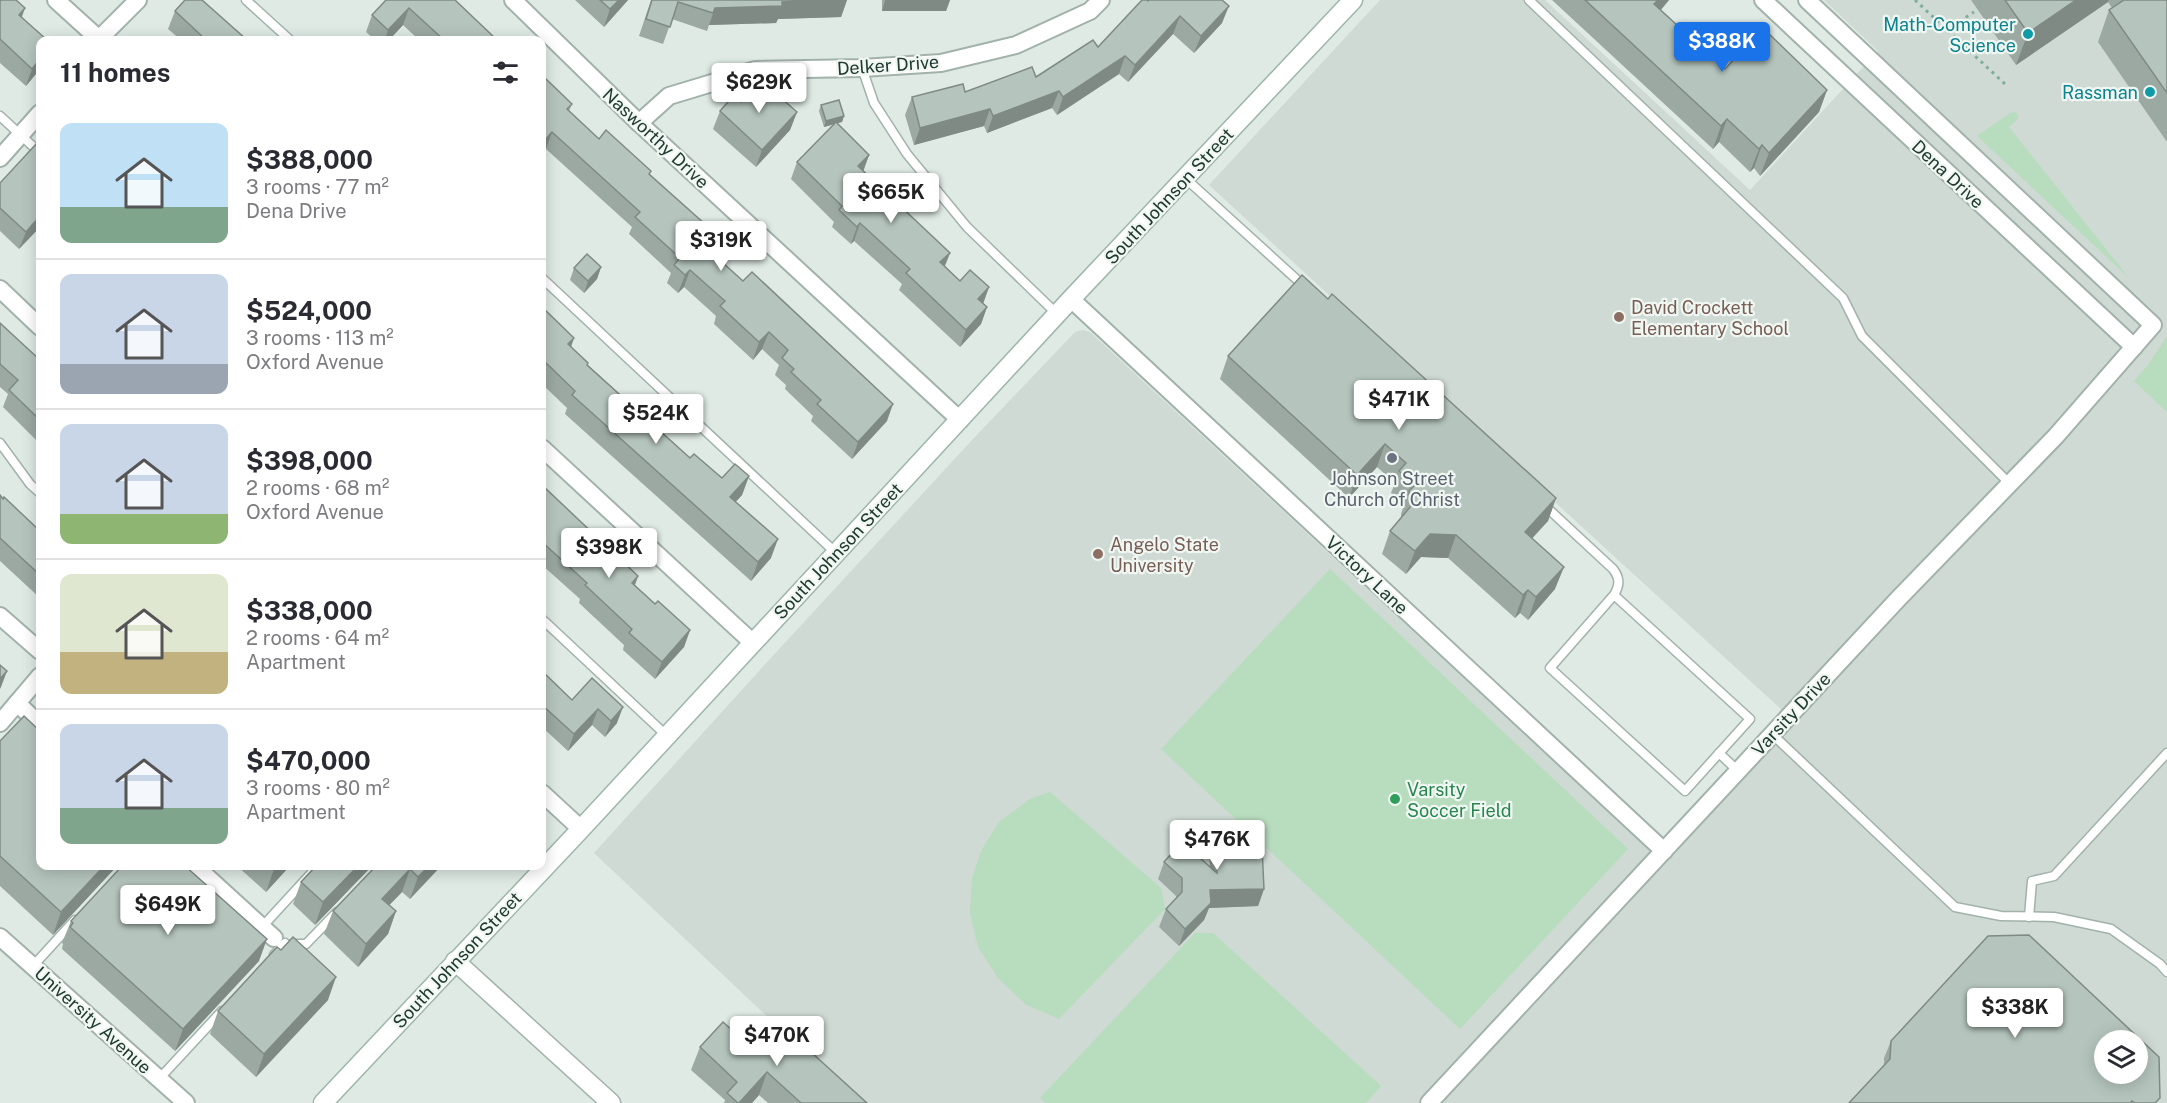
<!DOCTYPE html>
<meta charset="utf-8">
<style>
body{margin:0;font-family:"Public Sans",sans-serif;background:#f2f2f3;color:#2b2b33;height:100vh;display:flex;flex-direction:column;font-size:22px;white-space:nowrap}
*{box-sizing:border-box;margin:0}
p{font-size:20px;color:#7c7c81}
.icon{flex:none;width:33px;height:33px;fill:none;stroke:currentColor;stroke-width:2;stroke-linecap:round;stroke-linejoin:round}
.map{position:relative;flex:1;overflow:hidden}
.side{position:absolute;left:36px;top:36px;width:510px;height:834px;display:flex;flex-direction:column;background:#fff;border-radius:12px;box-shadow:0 3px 15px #0003}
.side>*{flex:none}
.controls{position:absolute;left:2094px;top:1030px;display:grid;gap:12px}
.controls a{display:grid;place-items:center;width:54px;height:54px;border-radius:50%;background:#fff;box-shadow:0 3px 15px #0003;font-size:30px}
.price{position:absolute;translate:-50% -51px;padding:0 14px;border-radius:6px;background:#fff;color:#222;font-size:20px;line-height:39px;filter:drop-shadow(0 2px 3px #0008)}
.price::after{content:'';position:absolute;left:50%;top:36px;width:18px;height:14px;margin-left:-9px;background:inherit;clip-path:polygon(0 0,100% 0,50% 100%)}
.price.selected{background:#1a73e8;color:#fff}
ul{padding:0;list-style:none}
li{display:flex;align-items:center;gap:18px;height:150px;padding:0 24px}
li+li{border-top:2px solid #e1e1e2}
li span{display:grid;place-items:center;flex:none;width:168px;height:120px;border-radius:12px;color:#555}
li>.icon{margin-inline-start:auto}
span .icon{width:72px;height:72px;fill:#fffc;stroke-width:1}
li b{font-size:26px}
h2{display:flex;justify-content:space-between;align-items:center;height:72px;padding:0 24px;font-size:26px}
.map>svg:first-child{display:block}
.built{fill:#cedad3;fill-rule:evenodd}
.green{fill:#b8dcbe}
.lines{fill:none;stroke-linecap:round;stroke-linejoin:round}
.service-casing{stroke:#a2b2ab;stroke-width:11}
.minor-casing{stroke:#a2b2ab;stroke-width:20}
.tertiary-casing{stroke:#a2b2ab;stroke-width:21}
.secondary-casing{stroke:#9eb6ab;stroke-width:21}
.path{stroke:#80ae9b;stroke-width:3;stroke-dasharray:3 4.5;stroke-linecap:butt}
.service{stroke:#fff;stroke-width:8}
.minor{stroke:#fff;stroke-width:16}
.tertiary{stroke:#fff;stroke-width:18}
.secondary{stroke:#fff;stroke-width:18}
.wall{fill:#9ca9a3}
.shaded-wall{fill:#7f8a84}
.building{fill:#b5c5bd;stroke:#7f8a84;stroke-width:1.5;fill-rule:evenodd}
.culture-dot{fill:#0f9aa8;stroke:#f0f7f3;stroke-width:2}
.education-dot{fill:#8d6e63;stroke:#f0f7f3;stroke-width:2}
.worship-dot{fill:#6b7280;stroke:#f0f7f3;stroke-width:2}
.leisure-dot{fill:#2e9e5b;stroke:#f0f7f3;stroke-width:2}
.labels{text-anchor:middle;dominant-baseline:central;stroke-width:4.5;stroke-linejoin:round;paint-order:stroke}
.culture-label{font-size:18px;fill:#0d838f;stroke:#f0f7f3;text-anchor:end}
.street-label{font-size:18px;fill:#203a31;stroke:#f0f7f3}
.education-label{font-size:18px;fill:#785e54;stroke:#f0f7f3;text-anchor:start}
.worship-label{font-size:18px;fill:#5b616d;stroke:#f0f7f3}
.leisure-label{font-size:18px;fill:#27864d;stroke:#f0f7f3;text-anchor:start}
</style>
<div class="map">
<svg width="2167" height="1103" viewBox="0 0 2167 1103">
<rect width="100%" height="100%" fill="#dfeae4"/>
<path class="built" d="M1380,0H1545L1750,190L1878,51L1824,0H2167V1103H859L594,853L769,660L973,439L1075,332L1082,330L1090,332L1652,853L1783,711L1209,185ZM2104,1041H2138V1074H2104Z"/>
<g class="green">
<polygon points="2015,112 2018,115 2018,119 2009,127 2129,278 1977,136 2010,113"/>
<polygon points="2167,336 2167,412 2134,381 2148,365"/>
<polygon points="1330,569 1628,849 1460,1029 1161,749"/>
<polygon points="1050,792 1161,888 1165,909 1059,1019 1025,1004 998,978 978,947 970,913 972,878 981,851 999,822 1030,799"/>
<polygon points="1195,933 1213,933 1381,1086 1366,1103 1046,1103 1040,1098"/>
</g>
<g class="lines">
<defs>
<g id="service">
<polyline points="246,0 290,40"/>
<polyline points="1529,0 1843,298 1862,336 2009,483"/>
<polyline points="862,68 874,103 907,154 967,227 1057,314"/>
<polyline points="0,116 40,153"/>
<polyline points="1185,178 1305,287"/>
<polyline points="542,278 836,553"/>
<polyline points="0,443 30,484 40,493"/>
<path d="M1543,504L1613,569C1620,578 1620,585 1614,595L1550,668L1685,791L1750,719L1614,595"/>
<polyline points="542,619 667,736"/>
<polyline points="1772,734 1955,907 2001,916 2054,917 2111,929 2160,964 2167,972"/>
<polyline points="1719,753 1738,771"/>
<polyline points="2029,917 2032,881 2054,876 2167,753"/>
<polyline points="262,927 318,866"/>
<polyline points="292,944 306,944 337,912"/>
<polyline points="274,955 285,943"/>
<polyline points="33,966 75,920"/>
<polyline points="159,1079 222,1011"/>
</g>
<g id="minor">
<polyline points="56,0 100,40"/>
<polyline points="513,0 639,123 960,420"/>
<polyline points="1763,0 2134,347"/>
<polyline points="98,40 138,0"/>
<polyline points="639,123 669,96 755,70 862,68 941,63 1016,45 1090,11 1101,0"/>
<polyline points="0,158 40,113"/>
<polyline points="0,289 40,327"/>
<polyline points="1071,299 1664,851"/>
<polyline points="542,448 753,643"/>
<polyline points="0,616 40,651"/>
<polyline points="17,703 40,725"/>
<polyline points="0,723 40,676"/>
<polyline points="542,793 581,829"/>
<polyline points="195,866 274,938"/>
<polyline points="0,937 186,1103"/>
<polyline points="1429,1103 1899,598 2056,436 2153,325 1807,0"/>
</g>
<polyline id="tertiary" points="455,961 611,1103"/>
<polyline id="secondary" points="323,1103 581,829 1071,299 1353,0"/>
</defs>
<use href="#service" class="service-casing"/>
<use href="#minor" class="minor-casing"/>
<use href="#tertiary" class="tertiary-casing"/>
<use href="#secondary" class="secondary-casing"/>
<g class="path">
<polyline points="1915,0 2005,84"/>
<polyline points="1947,30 1974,12"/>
</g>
<use href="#service" class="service"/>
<use href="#minor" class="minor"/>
<use href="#tertiary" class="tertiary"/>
<use href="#secondary" class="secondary"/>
</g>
<g class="wall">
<polygon points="455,0 497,40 419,40 403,25 389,40 375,40 366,32 372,15"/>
<polygon points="575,0 628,0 604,27"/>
<polygon points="651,0 847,0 841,17 778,19 776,23 709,25 707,31 672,19 663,44 639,36"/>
<polygon points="882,0 950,0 946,11 882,11"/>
<polygon points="1142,0 1222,23 1194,53 1173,34 1128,82 1119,74 1057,115 1052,108 987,133 984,126 914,145 905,115 912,97 965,92 1036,77 1098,47"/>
<polygon points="1552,0 1669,0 1661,10 1725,69 1827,90 1819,112 1760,176 1754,168 1750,172 1719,142 1713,149"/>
<polygon points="1971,0 2167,0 2167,142 2098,42 2109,10 2112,8 2108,2 2016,65"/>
<polygon points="0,1 22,17 40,40 40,69 26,86 0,63"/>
<polygon points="175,11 247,40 181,40 168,29"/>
<polygon points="542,84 572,104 569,111 599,139 650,175 718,258 887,421 852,459 811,421 813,416 785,389 786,385 775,375 779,365 762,349 753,360 714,324 716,316 684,287 678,293 667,283 671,273 629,234 632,227 546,149 542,154"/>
<polygon points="741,102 797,112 790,130 756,167 713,129 720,111"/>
<polygon points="821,105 844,116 842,122 837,123 869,155 863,171 950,253 945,266 960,281 989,287 983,303 987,307 981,324 960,347 899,290 902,284 854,241 851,244 832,227 834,222 791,179 797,162 834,124 824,127 819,111"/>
<polygon points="0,183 40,227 19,249 0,231"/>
<polygon points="601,267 597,279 584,293 570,280 574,268"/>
<polygon points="1328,299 1556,498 1548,521 1532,538 1555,589 1528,620 1520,613 1515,618 1448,558 1421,557 1406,574 1382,554 1390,531 1401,518 1401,514 1404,505 1391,493 1395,483 1377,467 1349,498 1220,379 1228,356"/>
<polygon points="542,307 574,338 571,347 588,365 690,458 722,478 749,476 742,495 735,502 771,558 751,581 565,414 567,408 542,384"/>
<polygon points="0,323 40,360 40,444 3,407 8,394 0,387"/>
<polygon points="542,485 638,576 635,585 655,604 690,630 684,647 655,679 623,650 624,645 579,603 580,599 542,565"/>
<polygon points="0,495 3,499 40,531 40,598 0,561"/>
<polygon points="542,671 572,700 592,678 617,723 605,737 592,725 568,751 542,727"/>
<polygon points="0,741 117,866 53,935 0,886"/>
<polygon points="1215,829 1264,889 1258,906 1209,908 1204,920 1179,946 1159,927 1166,909 1176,899 1176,896 1158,879 1164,862 1210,867 1209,846"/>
<polygon points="237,866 289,866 288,868 266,892"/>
<polygon points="372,866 315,925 293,904 301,882"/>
<polygon points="376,866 441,866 410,899 402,892 389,905 396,911 388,934 358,967 324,934 333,911"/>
<polygon points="71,921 259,961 175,1051 62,949 63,944 62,943"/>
<polygon points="281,950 328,1000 256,1077 210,1034 218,1011"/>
<polygon points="1891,1041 2158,1103 1849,1103 1884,1066 1884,1058"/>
<polygon points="700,1047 754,1050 867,1103 768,1103 759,1095 752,1103 724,1103 725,1100 691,1070"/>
</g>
<g class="shaded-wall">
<polygon points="619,0 628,0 604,27 610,9"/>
<polygon points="830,0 847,0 841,17 778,19 776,23 709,25 715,8 782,2"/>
<polygon points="885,0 950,0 946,11 882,11"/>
<polygon points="1658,0 1669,0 1646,27 1654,4"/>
<polygon points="2076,0 2109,0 2108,2 2016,65 2028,33"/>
<polygon points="1229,6 1222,23 1194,53 1201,36"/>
<polygon points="25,8 19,25 19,15"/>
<polygon points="409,8 403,25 389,40 385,40 388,30"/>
<polygon points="1180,16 1173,34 1128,82 1135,65"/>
<polygon points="1125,56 1119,74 1057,115 1063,97"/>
<polygon points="40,59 40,69 26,86 32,69"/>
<polygon points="1827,90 1819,112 1760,176 1769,153"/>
<polygon points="1059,91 1052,108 987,133 993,116"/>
<polygon points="990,109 984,126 914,145 920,128"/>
<polygon points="797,112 790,130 756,167 762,150"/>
<polygon points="844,116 842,122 824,127 826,121"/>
<polygon points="1727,119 1719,142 1713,149 1721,126"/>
<polygon points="552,132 546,149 542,154 542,149 545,140"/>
<polygon points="1762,145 1754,168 1750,172 1759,149"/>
<polygon points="869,155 863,172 858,166"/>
<polygon points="40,216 40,227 19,249 26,232"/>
<polygon points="860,223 854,241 851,244 857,227"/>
<polygon points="724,241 718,258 712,253"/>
<polygon points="950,253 943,270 940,262"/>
<polygon points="601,267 597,279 584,293 588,281"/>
<polygon points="690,270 684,287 678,293 685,275"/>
<polygon points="989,287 983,304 978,299"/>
<polygon points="987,307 981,324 960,347 966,330"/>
<polygon points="769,332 762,349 753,360 759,342"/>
<polygon points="574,338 567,357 568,344"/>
<polygon points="893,404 887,421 852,459 858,442"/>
<polygon points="1385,444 1377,467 1349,498 1357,475"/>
<polygon points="749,476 742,495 723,516 730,497"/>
<polygon points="1556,498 1548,521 1517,555 1525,532"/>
<polygon points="1430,534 1456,535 1448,558 1421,557 1406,574 1415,551"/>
<polygon points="778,539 771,558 751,581 758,562"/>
<polygon points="1564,567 1555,589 1528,620 1536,597"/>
<polygon points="638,576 632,593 632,583"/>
<polygon points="1528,590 1520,613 1515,618 1523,595"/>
<polygon points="690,630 684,647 655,679 662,662"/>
<polygon points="7,671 1,687 0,689 0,679"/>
<polygon points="623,707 617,723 605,737 611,721"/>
<polygon points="598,709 592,725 568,751 574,734"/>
<polygon points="104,866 117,866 53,935 61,912"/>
<polygon points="277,866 289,866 288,868 266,892 274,869"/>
<polygon points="358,866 372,866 315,925 323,902"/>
<polygon points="429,866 441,866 410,899 418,877"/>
<polygon points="410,869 402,892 374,921 382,899"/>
<polygon points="1264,889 1258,906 1209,908 1204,920 1179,946 1185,929 1210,890"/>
<polygon points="396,911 388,934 358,967 366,944"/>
<polygon points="267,939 259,961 175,1051 183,1029"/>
<polygon points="336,977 328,1000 256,1077 264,1054"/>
<polygon points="767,1072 759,1095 752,1103 739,1103"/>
</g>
<g class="building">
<polygon points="1,0 16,0 25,8 19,15 47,40 40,40 40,59 32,69 0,39 0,1"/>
<polygon points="185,0 202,0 247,40 202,40 204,38 175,11"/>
<polygon points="386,0 455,0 497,40 444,40 409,8 388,30 372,15"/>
<polygon points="600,0 619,0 610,9"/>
<polygon points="652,0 830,0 782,2 782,6 715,8 713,13 678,2 670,27 646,19"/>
<polygon points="1142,0 1147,0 1148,1 1149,0 1222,0 1229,6 1201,36 1180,16 1135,65 1125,56 1063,97 1059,91 993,116 990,109 920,128 912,97 963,84 965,92 1032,67 1036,77 1093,40 1098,47"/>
<polygon points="1585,0 1658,0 1654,4 1725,69 1763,28 1827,90 1769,153 1762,145 1759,149 1727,119 1721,126"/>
<polygon points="2005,0 2076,0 2028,33"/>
<polygon points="2124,0 2167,0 2167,93 2109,10"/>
<polygon points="546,79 572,104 567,109 599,139 606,130 651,171 649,174 724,241 712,253 743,281 752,272 893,404 858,442 817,404 821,400 791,372 794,369 782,358 788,350 769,332 759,342 720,306 725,301 690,270 685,275 674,265 680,258 635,217 640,212 552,132 545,140 542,136 542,84"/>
<polygon points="761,80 797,112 762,150 720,111 734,95 741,102"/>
<polygon points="839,100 844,116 826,121 821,105"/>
<polygon points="836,122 869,155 858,166 950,253 940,262 960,281 970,270 989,287 978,299 987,307 966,330 906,273 910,269 860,223 857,227 839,210 842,206 797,162"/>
<polygon points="37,143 40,146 40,216 26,232 0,208 0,183"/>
<polygon points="587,254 601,267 588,281 574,268"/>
<polygon points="1302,275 1328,299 1332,294 1556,498 1525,532 1564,567 1536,597 1528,590 1523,595 1456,535 1430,534 1415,551 1390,531 1411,506 1409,491 1415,485 1399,471 1406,463 1385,444 1357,475 1228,356"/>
<polygon points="542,307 574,338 568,344 588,363 587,365 690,458 694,454 722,478 735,464 749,476 730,497 778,539 758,562 572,395 575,391 542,359"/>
<polygon points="0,323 40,360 40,420 9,390 18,380 0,364"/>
<polygon points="542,485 638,576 632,583 655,604 658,601 690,630 662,662 629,633 632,629 585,585 587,583 542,542"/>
<polygon points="0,495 3,499 4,497 40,531 40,534 39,536 40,537 40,575 0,538"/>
<polygon points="0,665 7,671 0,679"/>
<polygon points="542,671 572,700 592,678 623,707 611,721 598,709 574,734 542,705"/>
<polygon points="24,716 40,731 40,866 104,866 61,912 0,856 0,741"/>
<polygon points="1261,827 1264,889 1210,890 1211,903 1185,929 1166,909 1182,892 1182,878 1164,862 1182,842 1217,873 1215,829"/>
<polygon points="122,866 185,866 267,939 183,1029 70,927 73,923 71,921"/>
<polygon points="270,866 277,866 274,869"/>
<polygon points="316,866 358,866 323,902 301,882"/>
<polygon points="376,866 429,866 418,877 410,869 382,899 396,911 366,944 333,911"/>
<path d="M2029,935L2159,1057L2160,1098L2155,1103H2135L2132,1101L2130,1103H1849L1890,1059L1891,1041L1988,936ZM2104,1041H2138V1074H2104Z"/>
<polygon points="293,937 336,977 264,1054 218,1011 277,947 281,950"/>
<polygon points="723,1022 754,1050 779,1023 867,1103 801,1103 767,1072 739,1103 738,1103 727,1093 737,1082 700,1047"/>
</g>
<g class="culture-dot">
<circle cx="2028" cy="34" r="6"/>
<circle cx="2150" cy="92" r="6"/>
</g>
<g class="education-dot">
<circle cx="1619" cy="317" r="6"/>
<circle cx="1098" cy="554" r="6"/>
</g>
<circle class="worship-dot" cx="1392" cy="458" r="6"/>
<circle class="leisure-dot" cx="1395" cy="799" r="6"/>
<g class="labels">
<g class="culture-label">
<text x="2016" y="24">Math-Computer<tspan x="2016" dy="21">Science</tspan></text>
<text x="2138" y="92">Rassman</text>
</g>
<g class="street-label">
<text transform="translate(888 65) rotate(-4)">Delker Drive</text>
<text transform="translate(656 138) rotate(43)">Nasworthy Drive</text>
<text transform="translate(1948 174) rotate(43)">Dena Drive</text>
<text transform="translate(1169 196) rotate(-47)">South Johnson Street</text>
<text transform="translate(838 551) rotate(-47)">South Johnson Street</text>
<text transform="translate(1367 575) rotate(43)">Victory Lane</text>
<text transform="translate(1791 714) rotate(-47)">Varsity Drive</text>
<text transform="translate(457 960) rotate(-47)">South Johnson Street</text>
<text transform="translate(93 1020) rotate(42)">University Avenue</text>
</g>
<g class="education-label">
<text x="1631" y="307">David Crockett<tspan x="1631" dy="21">Elementary School</tspan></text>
<text x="1110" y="544">Angelo State<tspan x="1110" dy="21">University</tspan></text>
</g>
<g class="worship-label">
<text x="1392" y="478">Johnson Street<tspan x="1392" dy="21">Church of Christ</tspan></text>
</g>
<g class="leisure-label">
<text x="1407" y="789">Varsity<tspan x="1407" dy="21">Soccer Field</tspan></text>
</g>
</g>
</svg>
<div class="controls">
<a><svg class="icon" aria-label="layers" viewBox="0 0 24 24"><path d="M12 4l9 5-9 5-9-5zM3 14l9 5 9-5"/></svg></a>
</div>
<b class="price selected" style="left:1722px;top:73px">$388K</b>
<b class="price" style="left:759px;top:114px">$629K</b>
<b class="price" style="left:891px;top:224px">$665K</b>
<b class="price" style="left:721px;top:272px">$319K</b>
<b class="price" style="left:1399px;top:431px">$471K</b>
<b class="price" style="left:656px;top:445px">$524K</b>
<b class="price" style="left:609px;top:579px">$398K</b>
<b class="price" style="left:1217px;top:871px">$476K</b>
<b class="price" style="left:168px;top:936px">$649K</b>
<b class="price" style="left:2015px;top:1039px">$338K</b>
<b class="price" style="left:777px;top:1067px">$470K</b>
<section class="side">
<h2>11 homes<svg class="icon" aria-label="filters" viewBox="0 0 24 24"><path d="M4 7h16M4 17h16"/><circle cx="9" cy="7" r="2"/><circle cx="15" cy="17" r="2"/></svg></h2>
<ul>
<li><span style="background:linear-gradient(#bfe0f5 70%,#7fa58c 0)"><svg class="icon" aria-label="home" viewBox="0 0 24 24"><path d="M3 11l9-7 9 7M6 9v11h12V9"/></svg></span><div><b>$388,000</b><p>3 rooms · 77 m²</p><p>Dena Drive</p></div></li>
<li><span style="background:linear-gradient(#c9d6e8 75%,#9aa5b1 0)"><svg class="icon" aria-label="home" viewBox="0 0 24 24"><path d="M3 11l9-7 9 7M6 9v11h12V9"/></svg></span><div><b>$524,000</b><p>3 rooms · 113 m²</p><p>Oxford Avenue</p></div></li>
<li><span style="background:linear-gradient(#c9d6e8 75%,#8fb573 0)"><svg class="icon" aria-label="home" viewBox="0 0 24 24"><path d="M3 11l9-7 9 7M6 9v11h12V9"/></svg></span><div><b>$398,000</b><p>2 rooms · 68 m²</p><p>Oxford Avenue</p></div></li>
<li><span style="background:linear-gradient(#dfe7d0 65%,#c2b280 0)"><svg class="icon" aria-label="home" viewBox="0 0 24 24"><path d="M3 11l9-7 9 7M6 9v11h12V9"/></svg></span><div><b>$338,000</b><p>2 rooms · 64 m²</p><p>Apartment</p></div></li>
<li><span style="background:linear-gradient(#c9d6e8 70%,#7fa58c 0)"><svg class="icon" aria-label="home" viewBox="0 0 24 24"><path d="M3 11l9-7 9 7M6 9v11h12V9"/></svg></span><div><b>$470,000</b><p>3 rooms · 80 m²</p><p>Apartment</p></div></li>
</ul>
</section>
</div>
